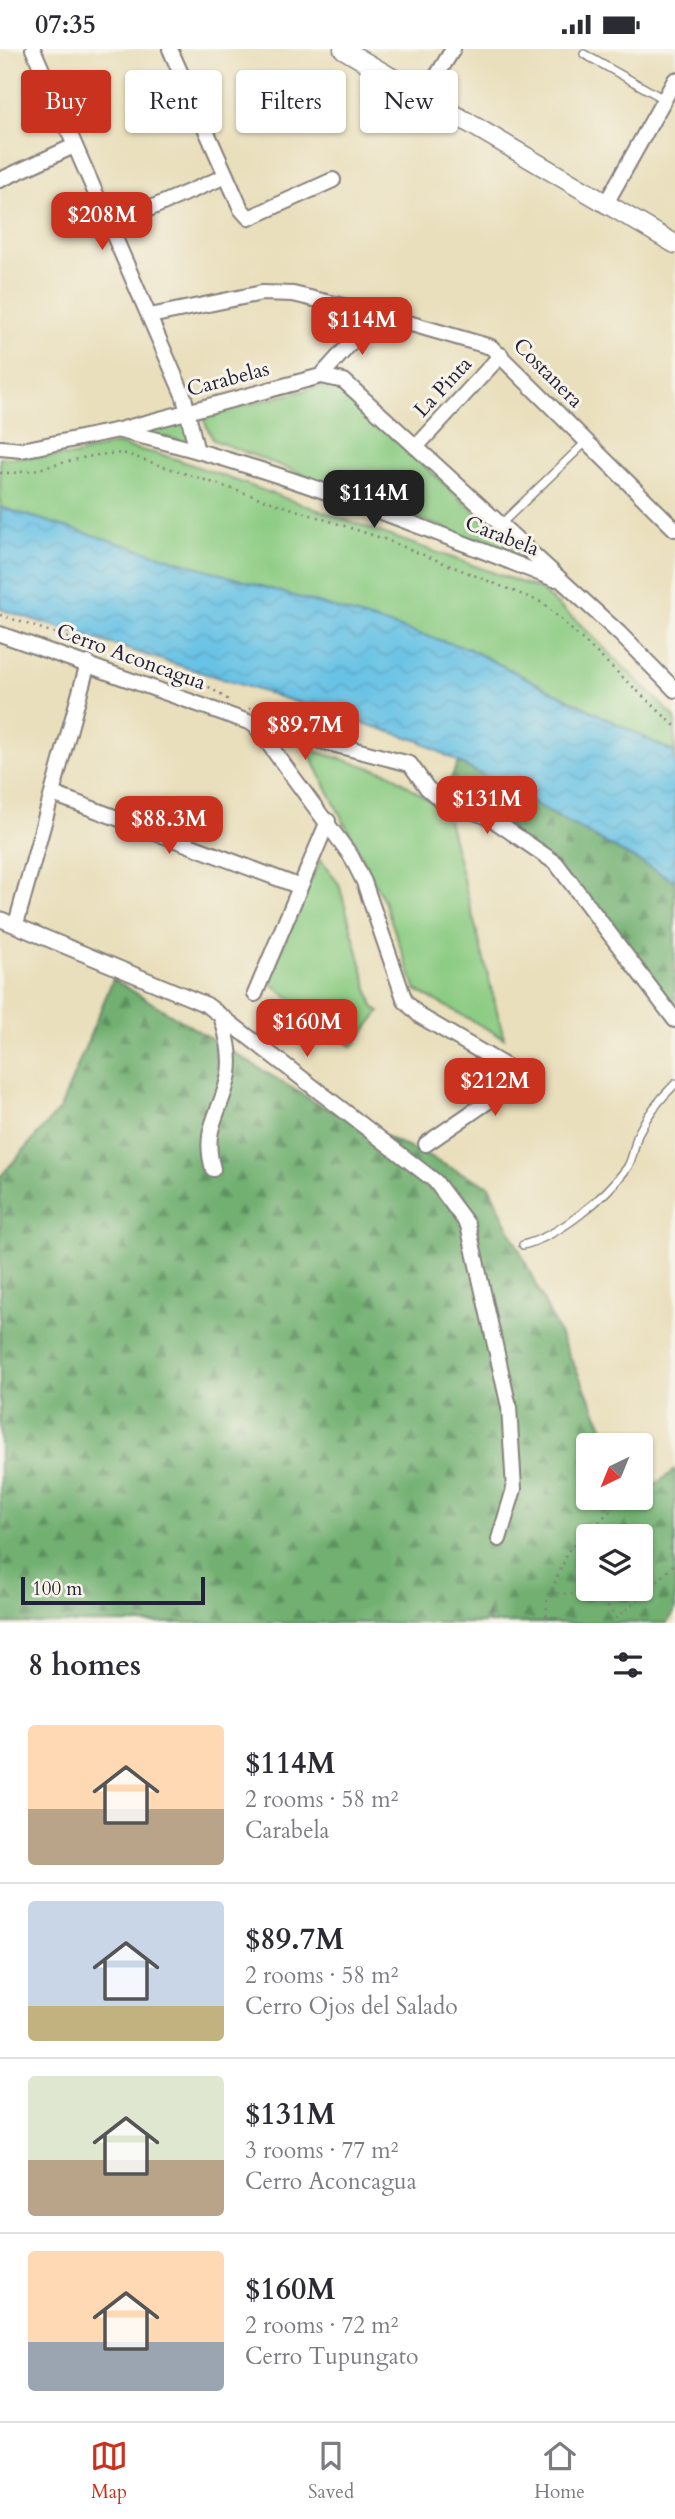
<!DOCTYPE html>
<meta charset="utf-8">
<style>
body{margin:0;font-family:Cardo,serif;background:#f2f2f3;color:#2b2b33;height:100vh;display:flex;flex-direction:column;font-size:26px;white-space:nowrap}
*{box-sizing:border-box;margin:0}
p{font-size:23px;color:#7c7c81}
.icon{flex:none;width:38px;height:38px;fill:none;stroke:currentColor;stroke-width:2;stroke-linecap:round;stroke-linejoin:round}
.map{position:relative;height:1574px;overflow:hidden}
.details{display:flex;flex-direction:column;background:#fff;flex:1}
.details>*{flex:none}
.banner{position:absolute;left:21px;top:21px;width:634px;height:63px;display:flex;gap:14px}
.needle{width:46px;rotate:223deg}
.tools{position:absolute;left:576px;top:1384px;display:grid;gap:14px}
.tools a{display:grid;place-items:center;width:77px;height:77px;border-radius:7px;background:#fff;box-shadow:0 2px 5px #0004;font-size:35px}
.scale{position:absolute;left:21px;bottom:18px;width:184px;box-sizing:border-box;padding-left:7px;border:4px solid #22223b;border-top:0;font-size:19px;line-height:24px;white-space:nowrap;color:#22223b;-webkit-text-stroke:5px #f7f3e8;paint-order:stroke}
.price{position:absolute;translate:-50% -60px;padding:0 16px;border-radius:14px;background:#c8321e;color:#fff;font-size:23px;line-height:46px;filter:drop-shadow(0 2px 4px #0008)}
.price::after{content:'';position:absolute;left:50%;top:42px;width:21px;height:16px;margin-left:-10px;background:inherit;clip-path:polygon(0 0,100% 0,50% 100%)}
.price.selected{background:#222;color:#fff}
ul{padding:0;list-style:none}
li{display:flex;align-items:center;gap:21px;height:175px;padding:0 28px}
li+li{border-top:2px solid #e1e1e2}
li span{display:grid;place-items:center;flex:none;width:196px;height:140px;border-radius:7px;color:#555}
li>.icon{margin-inline-start:auto}
span .icon{width:84px;height:84px;fill:#fffc;stroke-width:1}
li b{font-size:30px}
h2{display:flex;justify-content:space-between;align-items:center;height:84px;padding:0 28px;font-size:30px}
.chip{padding:0 24px;border-radius:7px;background:#fff;box-shadow:0 2px 5px #0004;font-size:24px;line-height:63px}
.chip.selected{background:#c8321e;color:#fff}
.status{display:flex;justify-content:space-between;align-items:center;height:49px;padding:0 35px;background:#fff;direction:ltr}
.status svg{height:19px;fill:currentColor}
.tab-bar{display:flex;justify-content:space-around;align-items:center;height:98px;border-top:2px solid #e1e1e2;background:#fff;font-size:19px;color:#7c7c81}
.tab-bar a{display:grid;justify-items:center;gap:4px}
.tab-bar .selected{color:#c8321e}
.map>svg:first-child{display:block}
.forest{fill:url(#forest-firs);stroke:#4a6956;stroke-width:2;fill-rule:evenodd}
.green{fill:#8ccc83;stroke:#57775f;stroke-width:2}
.water{fill:url(#water-waves);stroke:#457290;stroke-width:2}
.lines{fill:none;stroke-linecap:round;stroke-linejoin:round}
.service-casing{stroke:#86807c;stroke-width:10}
.minor-casing{stroke:#86807c;stroke-width:18}
.tertiary-casing{stroke:#86807c;stroke-width:21}
.path{stroke:#86807c;stroke-width:2.5;stroke-dasharray:2 5;stroke-linecap:butt}
.service{stroke:#fff;stroke-width:7}
.minor{stroke:#fff;stroke-width:14}
.tertiary{stroke:#fff;stroke-width:18}
.labels{text-anchor:middle;dominant-baseline:central;stroke-width:6;stroke-linejoin:round;paint-order:stroke}
.street-label{font-size:21px;fill:#22223b;stroke:#f7f3e8}
</style>
<div class="status"><b>07:35</b><svg viewBox="0 0 49 12"><path d="M0 12V9h3v3zM5 12V6h3v6zM10 12V3h3v9zM15 12V0h3v12zM26 1h20v11H26zM47 4h2v5h-2z"/></svg></div>
<div class="map">
<svg width="675" height="1574" viewBox="0 0 675 1574">
<defs>
<pattern id="forest-firs" width="22" height="20" patternUnits="userSpaceOnUse" patternTransform="scale(1.75)"><rect width="22" height="20" fill="#71b071"/><path d="M5 1l3.5 6h-7zM16 11l3.5 6h-7z" fill="#5c8f5e"/></pattern>
<pattern id="water-waves" width="16" height="10" patternUnits="userSpaceOnUse" patternTransform="scale(1.75)"><rect width="16" height="10" fill="#68c2e5"/><path d="M0 5q4-4 8 0t8 0" fill="none" stroke="#5aa6c5"/></pattern>
</defs>
<rect width="100%" height="100%" fill="#f7f3e8"/>
<filter id="ink" filterUnits="userSpaceOnUse"><feTurbulence type="fractalNoise" baseFrequency=".0143" numOctaves="2"/><feDisplacementMap in="SourceGraphic" scale="14" xChannelSelector="R" yChannelSelector="G"/><feConvolveMatrix kernelMatrix="1 2 1 2 8 2 1 2 1" color-interpolation-filters="sRGB"/></filter>
<filter id="wash" filterUnits="userSpaceOnUse"><feTurbulence type="fractalNoise" baseFrequency=".00686" numOctaves="4" result="noise"/><feDisplacementMap in="SourceGraphic" scale="28" xChannelSelector="R" yChannelSelector="G"/><feGaussianBlur stdDeviation="1.57" result="paint"/><feColorMatrix in="noise" values="0 0 0 0 0 0 0 0 0 0 0 0 0 0 0 0 0 1.4 0 .05"/><feComposite in="paint" operator="in"/></filter>
<g filter="url(#wash)">
<rect width="100%" height="100%" fill="#e9dfbc"/>
<g class="forest">
<polygon points="458,713 675,832 675,959 616,898 556,814 432,744 451,729"/>
<path d="M113,930L318,1055L489,1137L612,1396H588V1449H640L641,1438L646,1442L675,1421V1561L667,1574H487L491,1555L484,1574H0V1128L60,1060ZM588,1488H640V1540H588Z"/>
</g>
<g class="green">
<polygon points="322,337 341,341 528,511 213,391 202,367"/>
<polygon points="185,366 191,394 131,381"/>
<polygon points="115,395 170,408 539,540 579,574 675,669 675,704 469,600 0,460 0,409 73,407"/>
<polygon points="307,700 389,724 446,763 504,989 416,941 384,852"/>
<polygon points="320,811 339,835 373,958 380,962 352,998 268,932"/>
</g>
<polygon class="water" points="0,458 469,600 675,704 675,832 420,692 0,560"/>
</g>
<g filter="url(#ink)">
<g class="lines">
<defs>
<g id="service">
<polyline points="584,5 664,50"/>
<polyline points="500,476 586,393"/>
<path d="M523,1196C559,1187 605,1149 627,1119C634,1109 634,1094 639,1083C648,1064 661,1049 675,1035"/>
</g>
<g id="minor">
<polyline points="33,0 184,348 196,399"/>
<polyline points="170,0 241,160 249,169 333,131"/>
<polyline points="424,48 453,0"/>
<polyline points="0,131 74,97"/>
<polyline points="605,156 675,31"/>
<polyline points="109,177 226,127"/>
<polyline points="150,267 262,244 293,245 377,265 491,298 675,480"/>
<polyline points="321,327 377,265"/>
<path d="M120,382C269,416 413,474 554,530"/>
<polyline points="416,398 501,306"/>
<polyline points="0,399 22,401 119,381 321,327 344,332 620,585 675,641"/>
<polyline points="0,585 254,675 410,715 427,739 443,753 489,768 556,814 675,971"/>
<polyline points="254,675 351,807 364,833 405,952 420,967 509,1019 513,1031 506,1040 426,1095"/>
<polyline points="53,745 298,837"/>
<polyline points="0,870 207,956 435,1132 468,1176 509,1358 514,1440 499,1490"/>
<polyline points="16,875 88,614"/>
<polyline points="255,945 328,772"/>
<path d="M213,1120C201,1078 222,1064 229,1025C232,1005 227,986 221,967"/>
</g>
<polyline id="tertiary" points="343,0 675,195"/>
</defs>
<use href="#service" class="service-casing"/>
<use href="#minor" class="minor-casing"/>
<use href="#tertiary" class="tertiary-casing"/>
<g class="path">
<path d="M0,424C43,426 84,401 126,405L384,490L543,554L675,677"/>
<polyline points="0,566 150,616 171,620 188,636 206,636 230,652"/>
<polyline points="249,660 268,656 331,680"/>
<polyline points="640,1435 641,1434"/>
<polyline points="549,1547 569,1501 624,1449"/>
<polyline points="546,1574 547,1551 556,1544 600,1547 615,1567"/>
<polyline points="610,1574 651,1540 675,1514"/>
</g>
<use href="#service" class="service"/>
<use href="#minor" class="minor"/>
<use href="#tertiary" class="tertiary"/>
</g>
</g>
<g class="labels">
<g class="street-label">
<text transform="translate(548 324) rotate(45)">Costanera</text>
<text transform="translate(228 330) rotate(-15)">Carabelas</text>
<text transform="translate(443 338) rotate(-47)">La Pinta</text>
<text transform="translate(502 487) rotate(21)">Carabela</text>
<text transform="translate(131 608) rotate(20)">Cerro Aconcagua</text>
</g>
</g>
</svg>
<div class="tools">
<a><svg class="needle" viewBox="-14 -14 28 28"><path d="M0-13l5 13h-10z" fill="#e53935"/><path d="M0 13l5-13h-10z" fill="#7c7c81"/></svg></a>
<a><svg class="icon" aria-label="layers" viewBox="0 0 24 24"><path d="M12 4l9 5-9 5-9-5zM3 14l9 5 9-5"/></svg></a>
</div>
<div class="scale">100 m</div>
<b class="price" style="left:102px;top:203px">$208M</b>
<b class="price" style="left:362px;top:308px">$114M</b>
<b class="price selected" style="left:374px;top:481px">$114M</b>
<b class="price" style="left:305px;top:713px">$89.7M</b>
<b class="price" style="left:487px;top:787px">$131M</b>
<b class="price" style="left:169px;top:807px">$88.3M</b>
<b class="price" style="left:307px;top:1010px">$160M</b>
<b class="price" style="left:495px;top:1069px">$212M</b>
<div class="banner">
<a class="chip selected">Buy</a>
<a class="chip">Rent</a>
<a class="chip">Filters</a>
<a class="chip">New</a>
</div>
</div>
<section class="details">
<h2>8 homes<svg class="icon" aria-label="filters" viewBox="0 0 24 24"><path d="M4 7h16M4 17h16"/><circle cx="9" cy="7" r="2"/><circle cx="15" cy="17" r="2"/></svg></h2>
<ul>
<li><span style="background:linear-gradient(#ffd9b3 60%,#b9a48a 0)"><svg class="icon" aria-label="home" viewBox="0 0 24 24"><path d="M3 11l9-7 9 7M6 9v11h12V9"/></svg></span><div><b>$114M</b><p>2 rooms · 58 m²</p><p>Carabela</p></div></li>
<li><span style="background:linear-gradient(#c9d6e8 75%,#c2b280 0)"><svg class="icon" aria-label="home" viewBox="0 0 24 24"><path d="M3 11l9-7 9 7M6 9v11h12V9"/></svg></span><div><b>$89.7M</b><p>2 rooms · 58 m²</p><p>Cerro Ojos del Salado</p></div></li>
<li><span style="background:linear-gradient(#dfe7d0 60%,#b9a48a 0)"><svg class="icon" aria-label="home" viewBox="0 0 24 24"><path d="M3 11l9-7 9 7M6 9v11h12V9"/></svg></span><div><b>$131M</b><p>3 rooms · 77 m²</p><p>Cerro Aconcagua</p></div></li>
<li><span style="background:linear-gradient(#ffd9b3 65%,#9aa5b1 0)"><svg class="icon" aria-label="home" viewBox="0 0 24 24"><path d="M3 11l9-7 9 7M6 9v11h12V9"/></svg></span><div><b>$160M</b><p>2 rooms · 72 m²</p><p>Cerro Tupungato</p></div></li>
</ul>
</section>
<nav class="tab-bar">
<a class="selected"><svg class="icon" aria-label="map" viewBox="0 0 24 24"><path d="M3 6l6-2 6 2 6-2v14l-6 2-6-2-6 2zM9 4v14M15 6v14"/></svg>Map</a>
<a><svg class="icon" aria-label="saved" viewBox="0 0 24 24"><path d="M7 4h10v16l-5-4-5 4z"/></svg>Saved</a>
<a><svg class="icon" aria-label="home" viewBox="0 0 24 24"><path d="M3 11l9-7 9 7M6 9v11h12V9"/></svg>Home</a>
</nav>
